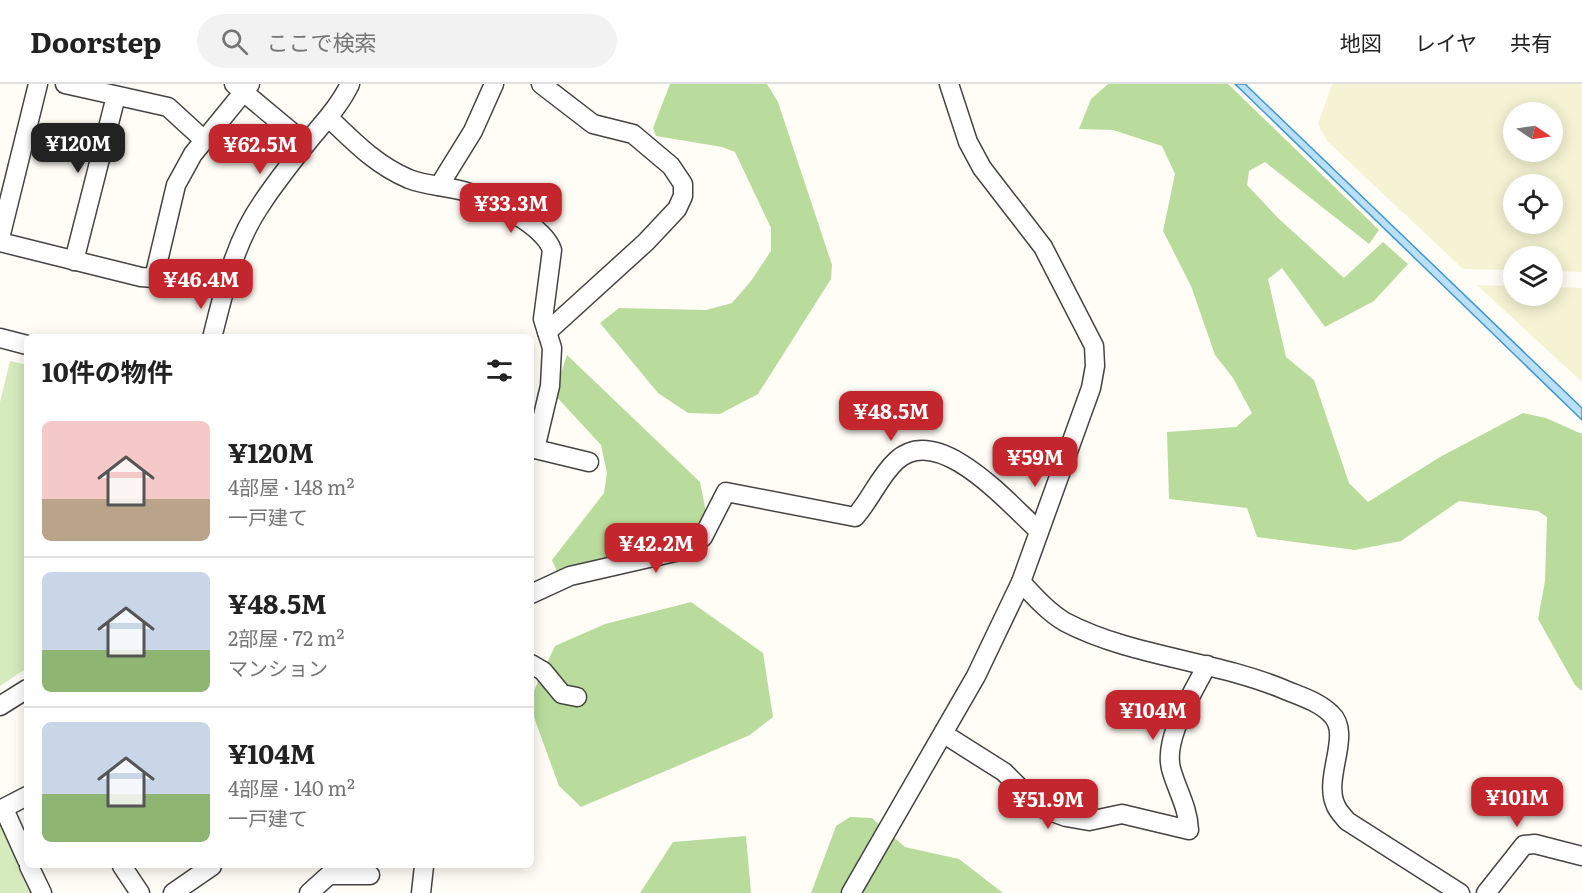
<!DOCTYPE html>
<html lang="ja">
<meta charset="utf-8">
<style>
body{margin:0;font-family:Literata,"Noto Sans JP",serif;background:#f2f2f2;color:#222;height:100vh;display:flex;flex-direction:column;font-size:22px;white-space:nowrap}
*{box-sizing:border-box;margin:0}
p{font-size:20px;color:#767676}
.icon{flex:none;width:33px;height:33px;fill:none;stroke:currentColor;stroke-width:2;stroke-linecap:round;stroke-linejoin:round}
.map{position:relative;flex:1;overflow:hidden}
.side{position:absolute;left:24px;top:250px;width:510px;height:534px;display:flex;flex-direction:column;background:#fff;border-radius:9px;box-shadow:0 3px 15px #0003}
.side>*{flex:none}
.needle{width:39px;rotate:103deg}
.fabs{position:absolute;left:1503px;top:18px;display:grid;gap:12px}
.fabs a{display:grid;place-items:center;width:60px;height:60px;border-radius:50%;background:#fff;box-shadow:0 3px 15px #0003;font-size:30px}
.price{position:absolute;translate:-50% -51px;padding:0 14px;border-radius:12px;background:#c4262e;color:#fff;font-size:20px;line-height:39px;filter:drop-shadow(0 2px 3px #0008)}
.price::after{content:'';position:absolute;left:50%;top:36px;width:18px;height:14px;margin-left:-9px;background:inherit;clip-path:polygon(0 0,100% 0,50% 100%)}
.price.active{background:#222;color:#fff}
ul{padding:0;list-style:none}
li{display:flex;align-items:center;gap:18px;height:150px;padding:0 18px}
li+li{border-top:2px solid #e0e0e0}
li span{display:grid;place-items:center;flex:none;width:168px;height:120px;border-radius:9px;color:#555}
li>.icon{margin-inline-start:auto}
span .icon{width:72px;height:72px;fill:#fffc;stroke-width:1}
li b{font-size:26px}
h2{display:flex;justify-content:space-between;align-items:center;height:72px;padding:0 18px;font-size:26px}
header{display:flex;align-items:center;gap:36px;box-sizing:border-box;height:84px;padding:0 30px;background:#fff;border-bottom:2px solid #e0e0e0}
header strong{font-size:28px}
nav{display:flex;gap:33px;margin-inline-start:auto;font-size:21px}
.search{width:420px;height:54px;background:#f2f2f2;display:flex;align-items:center;gap:15px;box-sizing:border-box;padding:0 21px;border-radius:33px;color:#767676;font-size:22px}
.map>svg:first-child{display:block}
.farmland{fill:#f6f3d4;fill-rule:evenodd}
.green{fill:#d5ebbd}
.forest{fill:#b9dc9c}
.water{fill:#b9e0f7;stroke:#3f96cf;stroke-width:1.5}
.lines{fill:none;stroke-linecap:round;stroke-linejoin:round}
.minor-casing{stroke:#444;stroke-width:21}
.minor{stroke:#fff;stroke-width:18}
</style>
<header>
<strong>Doorstep</strong>
<div class="search"><svg class="icon" aria-label="search" viewBox="0 0 24 24"><circle cx="10" cy="10" r="6"/><path d="M15 15l6 6"/></svg>ここで検索</div>
<nav><a>地図</a><a>レイヤ</a><a>共有</a></nav>
</header>
<div class="map">
<svg width="1582" height="809" viewBox="0 0 1582 809">
<rect width="100%" height="100%" fill="#fffdf5"/>
<g class="farmland">
<path d="M1332,0H1582V188L1553,187L1552,172H1514L1513,186L1463,185L1327,57L1318,40ZM1514,28H1552V68H1514ZM1514,100H1552V140H1514Z"/>
<polygon points="1477,201 1513,202 1514,212 1552,212 1553,203 1582,204 1582,298"/>
</g>
<g class="green">
<polygon points="10,277 27,281 27,584 0,602 0,318"/>
<polygon points="0,737 34,809 0,809"/>
</g>
<g class="forest">
<polygon points="670,0 767,0 778,18 832,181 831,195 758,310 720,330 688,329 658,309 600,239 619,224 706,226 732,219 751,197 771,167 771,144 735,68 722,63 656,52 653,44"/>
<polygon points="1108,0 1228,0 1379,146 1369,160 1265,78 1249,87 1247,101 1278,134 1344,194 1383,158 1408,180 1374,217 1325,243 1282,184 1268,195 1286,273 1314,296 1349,399 1368,418 1440,373 1523,329 1546,334 1582,350 1582,607 1575,601 1538,535 1545,497 1547,433 1538,427 1459,417 1401,457 1355,466 1257,453 1247,424 1169,415 1167,348 1236,343 1252,329 1233,294 1215,271 1191,202 1163,147 1175,90 1162,62 1113,46 1079,45 1091,15"/>
<polygon points="567,271 700,398 706,428 695,452 557,487 552,476 604,409 607,389 601,361 554,310"/>
<polygon points="691,518 763,569 773,633 750,651 581,723 559,702 531,625 531,613 555,562 605,540"/>
<polygon points="850,733 872,734 905,763 959,775 1003,809 811,809 836,742"/>
<polygon points="746,752 751,809 640,809 673,758"/>
</g>
<polygon class="water" points="1235,0 1245,0 1582,324 1582,336"/>
<g class="lines">
<defs>
<g id="minor">
<polyline points="65,0 168,23 204,56"/>
<polyline points="234,0 306,60"/>
<polyline points="541,0 593,40 633,50 671,82 683,100 683,112 677,125 646,158 547,248"/>
<path d="M329,34C354,58 376,81 409,95C427,102 448,102 467,108C492,115 544,142 552,166L543,235L552,264L550,302L535,365"/>
<polyline points="439,102 473,47 494,0"/>
<polyline points="0,154 38,0"/>
<polyline points="0,158 141,193 154,194 176,101 193,70 250,0"/>
<polyline points="74,177 116,12"/>
<polyline points="0,254 27,261"/>
<path d="M212,254C224,207 234,159 262,119C275,99 291,79 306,60C322,40 339,23 350,0"/>
<polyline points="531,364 589,378"/>
<path d="M1021,498C1034,512 1048,528 1065,538C1132,573 1213,576 1283,605C1299,612 1318,617 1331,630C1353,650 1322,694 1336,722C1338,727 1343,732 1347,737L1460,809"/>
<path d="M531,510L570,492L675,468L692,462L703,453L726,408L855,433C871,415 879,393 896,377C938,337 1008,419 1039,447"/>
<polyline points="531,580 543,587 562,610 577,613"/>
<polyline points="0,622 27,605"/>
<path d="M944,650L1004,688L1039,723L1066,733L1089,737L1122,730L1189,746C1188,724 1178,708 1172,688C1161,657 1193,609 1207,581"/>
<polyline points="4,725 27,776"/>
<polyline points="0,726 27,712"/>
<polyline points="29,782 42,809"/>
<polyline points="122,782 140,809"/>
<polyline points="173,809 212,782"/>
<polyline points="309,809 329,791 370,791"/>
<polyline points="421,809 424,782"/>
<polyline points="851,809 976,592 1021,498 1091,304 1095,282 1094,262 1043,163 982,84 968,58 949,0"/>
<polyline points="1486,809 1524,761 1535,760 1582,772"/>
</g>
</defs>
<use href="#minor" class="minor-casing"/>
<use href="#minor" class="minor"/>
</g>
</svg>
<div class="fabs">
<a><svg class="needle" viewBox="-14 -14 28 28"><path d="M0-13l5 13h-10z" fill="#e53935"/><path d="M0 13l5-13h-10z" fill="#767676"/></svg></a>
<a><svg class="icon" aria-label="locate" viewBox="0 0 24 24"><circle cx="12" cy="12" r="6"/><path d="M12 2v4M12 18v4M2 12h4M18 12h4"/></svg></a>
<a><svg class="icon" aria-label="layers" viewBox="0 0 24 24"><path d="M12 4l9 5-9 5-9-5zM3 14l9 5 9-5"/></svg></a>
</div>
<b class="price active" style="left:78px;top:90px">¥120M</b>
<b class="price" style="left:260px;top:91px">¥62.5M</b>
<b class="price" style="left:511px;top:150px">¥33.3M</b>
<b class="price" style="left:201px;top:226px">¥46.4M</b>
<b class="price" style="left:891px;top:358px">¥48.5M</b>
<b class="price" style="left:1035px;top:404px">¥59M</b>
<b class="price" style="left:656px;top:490px">¥42.2M</b>
<b class="price" style="left:1153px;top:657px">¥104M</b>
<b class="price" style="left:1517px;top:744px">¥101M</b>
<b class="price" style="left:1048px;top:746px">¥51.9M</b>
<section class="side">
<h2>10件の物件<svg class="icon" aria-label="filters" viewBox="0 0 24 24"><path d="M4 7h16M4 17h16"/><circle cx="9" cy="7" r="2"/><circle cx="15" cy="17" r="2"/></svg></h2>
<ul>
<li><span style="background:linear-gradient(#f6c9c9 65%,#b9a48a 0)"><svg class="icon" aria-label="home" viewBox="0 0 24 24"><path d="M3 11l9-7 9 7M6 9v11h12V9"/></svg></span><div><b>¥120M</b><p>4部屋 · 148 m²</p><p>一戸建て</p></div></li>
<li><span style="background:linear-gradient(#c9d6e8 65%,#8fb573 0)"><svg class="icon" aria-label="home" viewBox="0 0 24 24"><path d="M3 11l9-7 9 7M6 9v11h12V9"/></svg></span><div><b>¥48.5M</b><p>2部屋 · 72 m²</p><p>マンション</p></div></li>
<li><span style="background:linear-gradient(#c9d6e8 60%,#8fb573 0)"><svg class="icon" aria-label="home" viewBox="0 0 24 24"><path d="M3 11l9-7 9 7M6 9v11h12V9"/></svg></span><div><b>¥104M</b><p>4部屋 · 140 m²</p><p>一戸建て</p></div></li>
</ul>
</section>
</div>
